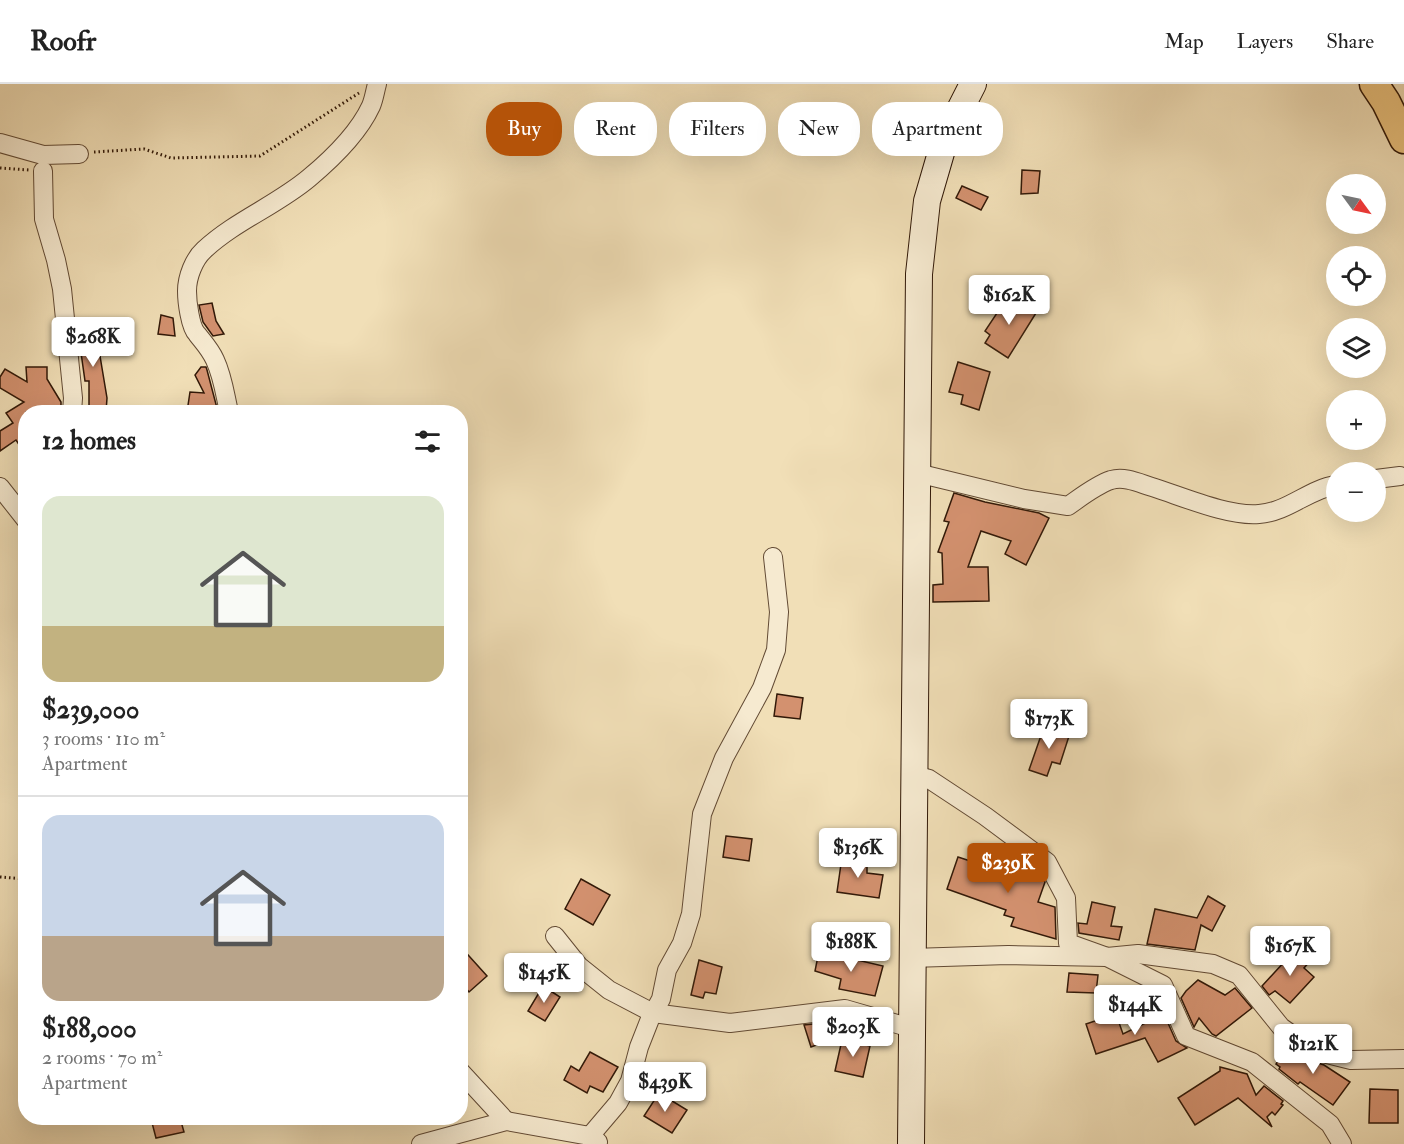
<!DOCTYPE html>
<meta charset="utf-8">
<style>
body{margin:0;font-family:"IM FELL Double Pica",serif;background:#f6f6f6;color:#222;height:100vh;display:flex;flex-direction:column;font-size:22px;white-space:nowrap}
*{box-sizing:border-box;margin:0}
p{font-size:20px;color:#767676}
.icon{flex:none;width:33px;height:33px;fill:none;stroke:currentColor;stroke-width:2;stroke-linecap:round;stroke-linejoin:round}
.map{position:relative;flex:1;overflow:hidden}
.details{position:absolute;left:18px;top:321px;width:450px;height:720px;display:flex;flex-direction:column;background:#fff;border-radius:24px;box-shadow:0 6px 24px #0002}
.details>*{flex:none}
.banner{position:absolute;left:486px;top:18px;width:570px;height:54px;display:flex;gap:12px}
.needle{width:39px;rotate:123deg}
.tools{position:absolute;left:1326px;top:90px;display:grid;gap:12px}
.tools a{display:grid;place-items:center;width:60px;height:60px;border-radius:50%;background:#fff;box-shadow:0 6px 24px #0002;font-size:30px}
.price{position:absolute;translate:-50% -51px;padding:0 14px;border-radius:6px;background:#fff;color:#222;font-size:20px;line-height:39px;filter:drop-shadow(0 2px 3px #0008)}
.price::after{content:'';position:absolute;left:50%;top:36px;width:18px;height:14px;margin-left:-9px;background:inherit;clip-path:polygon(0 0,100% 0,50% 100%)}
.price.current{background:#b45309;color:#fff}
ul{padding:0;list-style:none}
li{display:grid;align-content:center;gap:12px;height:318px;padding:0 24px}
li+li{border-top:2px solid #e0e0e0}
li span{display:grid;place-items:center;height:186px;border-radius:18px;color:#555}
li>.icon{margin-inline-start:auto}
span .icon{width:108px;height:108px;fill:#fffc;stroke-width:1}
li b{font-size:26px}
h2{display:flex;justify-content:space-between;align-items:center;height:72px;padding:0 24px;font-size:26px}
.pill{padding:0 21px;border-radius:24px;background:#fff;box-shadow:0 6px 24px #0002;font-size:21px;line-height:54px}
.pill.current{background:#b45309;color:#fff}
header{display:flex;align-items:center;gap:36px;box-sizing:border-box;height:84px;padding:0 30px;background:#fff;border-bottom:2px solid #e0e0e0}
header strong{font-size:28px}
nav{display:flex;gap:33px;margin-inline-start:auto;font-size:21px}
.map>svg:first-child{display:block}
.building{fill:#d3916f;stroke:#321908;stroke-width:1.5}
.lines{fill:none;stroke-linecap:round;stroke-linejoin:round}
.street-casing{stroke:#624a34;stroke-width:20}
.secondary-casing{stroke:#321908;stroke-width:28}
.primary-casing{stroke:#321908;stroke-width:31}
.path{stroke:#321908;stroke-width:3;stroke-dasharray:1.5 3;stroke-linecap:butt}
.street{stroke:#f6ead0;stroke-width:18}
.secondary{stroke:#f6ead0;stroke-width:26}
.primary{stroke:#e8c07c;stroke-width:28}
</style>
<header>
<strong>Roofr</strong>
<nav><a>Map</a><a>Layers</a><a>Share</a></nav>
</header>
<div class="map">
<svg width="1404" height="1060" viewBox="0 0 1404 1060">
<rect width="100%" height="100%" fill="#f1dfb7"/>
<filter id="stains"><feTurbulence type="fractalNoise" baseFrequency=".00333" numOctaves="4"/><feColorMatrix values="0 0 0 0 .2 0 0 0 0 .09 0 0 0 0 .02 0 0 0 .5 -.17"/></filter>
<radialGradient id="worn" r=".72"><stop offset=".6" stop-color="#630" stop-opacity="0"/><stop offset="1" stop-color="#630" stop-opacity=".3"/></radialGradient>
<g class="building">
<polygon points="1022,86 1040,87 1038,109 1021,110"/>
<polygon points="962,102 988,113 981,126 956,114"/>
<polygon points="1018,210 1029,218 1025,224 1036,229 1008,274 985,259 990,251 985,247 1005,217 1012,220"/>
<polygon points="212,219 216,237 224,250 213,252 203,238 199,221"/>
<polygon points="161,231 173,234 175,252 158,250"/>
<polygon points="77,240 94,240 96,257 100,257 100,272 107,314 106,328 89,328 89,297 85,297"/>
<polygon points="958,278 990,288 979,326 961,320 963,311 949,308"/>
<polygon points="26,283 47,283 47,295 61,318 61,328 26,328 26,371 16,356 0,367 0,347 13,339 6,329 24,318 0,304 0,293 5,285 27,298"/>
<polygon points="201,283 206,283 207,286 218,328 187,328 190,308 204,309 195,291"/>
<polygon points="954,409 985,418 1039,429 1049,434 1026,481 1005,470 1011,457 981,447 968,483 988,483 989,517 933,518 933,501 943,500 942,469 938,468 949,438 944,437"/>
<polygon points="777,610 803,614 800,635 774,632"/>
<polygon points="1045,640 1070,649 1060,680 1052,678 1047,692 1029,686"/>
<polygon points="726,752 752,755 749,777 723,773"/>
<polygon points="842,773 867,777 867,789 883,791 879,814 837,808"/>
<polygon points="958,773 1016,792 1021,775 1038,786 1045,798 1038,818 1055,823 1056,855 1011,842 1014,834 1004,831 1006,826 947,805"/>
<polygon points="581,795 610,811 593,841 565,825"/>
<polygon points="1208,812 1225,822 1212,847 1201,841 1195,866 1147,860 1155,825 1197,834"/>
<polygon points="1092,818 1115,823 1111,842 1122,843 1119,856 1079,849 1078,839 1087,840"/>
<polygon points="460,862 487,892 469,908 460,897"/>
<polygon points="1297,864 1311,876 1304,884 1314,893 1290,919 1275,907 1269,911 1262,902"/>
<polygon points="819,867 883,882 875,912 839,905 841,895 815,887"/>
<polygon points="699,876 722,883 716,910 705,908 703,914 691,911"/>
<polygon points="1069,889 1098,891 1096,909 1067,908"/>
<polygon points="1198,896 1225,911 1235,904 1252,924 1216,952 1212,950 1199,934 1194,943 1181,914 1186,907"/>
<polygon points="543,902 560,913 545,937 528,927"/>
<polygon points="1116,930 1123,950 1164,930 1176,957 1187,964 1158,978 1145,954 1096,970 1086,940"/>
<polygon points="841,937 846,950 811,963 804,941"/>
<polygon points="842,956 870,962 863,993 835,987"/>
<polygon points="1288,962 1309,976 1324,981 1350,998 1333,1021 1300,998 1298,1000 1279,985 1280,983 1276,980"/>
<polygon points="590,968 618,983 603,1008 590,1002 587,1009 564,996 571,982 579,987"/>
<polygon points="1220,983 1247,990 1256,1011 1264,1002 1283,1017 1281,1020 1283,1021 1275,1031 1272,1028 1267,1033 1272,1043 1238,1014 1195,1041 1178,1014 1220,987"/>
<polygon points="1370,1005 1398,1006 1398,1039 1369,1039"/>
<polygon points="659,1009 687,1026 672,1049 644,1032"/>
<polygon points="159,1034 180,1034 184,1048 156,1054 151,1035"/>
</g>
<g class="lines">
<defs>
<g id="street">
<polyline points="0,59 43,71 79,70"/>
<polyline points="43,87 44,135 56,176 62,205 73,314 72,328"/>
<path d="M229,328C225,311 223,293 215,276C210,265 204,259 197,250C190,243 187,217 187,207C187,193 194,175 204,166C235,137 277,121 309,94C333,74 358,50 371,22C374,15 375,7 377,0"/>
<path d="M917,389L1024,415L1068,422C1081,413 1096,401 1111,396C1125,392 1139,399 1152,403C1181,412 1229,433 1259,430C1288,428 1309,405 1336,401"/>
<polyline points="1376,395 1400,392"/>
<polyline points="0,403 26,436"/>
<polyline points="914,691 929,695 985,732 1047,778 1066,814 1068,859 1107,873 1138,870 1213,880 1239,891 1281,943 1315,967 1351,976 1404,975"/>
<polyline points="555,852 579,882 609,906 653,929 730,939 845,925 911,944"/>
<polyline points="911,874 1008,871 1107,873 1163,901 1186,952 1252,978 1330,1040 1342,1060"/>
<polyline points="460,987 506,1037"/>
<polyline points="590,1052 618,1019 630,997 639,963 650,935 661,915 667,886 682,859 691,830 702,730 724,674 762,604 776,566 779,528 773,473"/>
<polyline points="421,1060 506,1037 590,1052 598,1058"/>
</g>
<polyline id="secondary" points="911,1060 919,190 927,117 945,55 973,0"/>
<polyline id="primary" points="1374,0 1386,18 1404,55"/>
</defs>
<use href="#street" class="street-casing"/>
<use href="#secondary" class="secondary-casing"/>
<use href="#primary" class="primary-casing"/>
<g class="path">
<polyline points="94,68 144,65 171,74 260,72 359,9"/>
<polyline points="0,84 29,86"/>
<polyline points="0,793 26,795"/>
</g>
<use href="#street" class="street"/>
<use href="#secondary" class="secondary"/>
<use href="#primary" class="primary"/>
</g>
<rect width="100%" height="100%" filter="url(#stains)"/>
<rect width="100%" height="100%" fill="url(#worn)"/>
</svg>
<div class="tools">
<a><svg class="needle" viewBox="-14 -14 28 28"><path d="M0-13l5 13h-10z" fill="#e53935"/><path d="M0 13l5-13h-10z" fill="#767676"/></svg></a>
<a><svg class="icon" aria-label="locate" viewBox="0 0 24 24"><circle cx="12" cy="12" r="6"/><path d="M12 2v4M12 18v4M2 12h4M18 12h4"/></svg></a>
<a><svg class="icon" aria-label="layers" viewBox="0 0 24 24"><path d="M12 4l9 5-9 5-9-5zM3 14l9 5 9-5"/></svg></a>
<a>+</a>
<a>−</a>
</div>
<b class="price" style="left:1009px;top:242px">$162K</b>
<b class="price" style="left:93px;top:284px">$268K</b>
<b class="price" style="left:1049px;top:666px">$173K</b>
<b class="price" style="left:858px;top:795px">$136K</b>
<b class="price current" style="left:1008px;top:810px">$239K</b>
<b class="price" style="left:851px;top:889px">$188K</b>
<b class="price" style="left:1290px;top:893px">$167K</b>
<b class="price" style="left:544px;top:920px">$145K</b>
<b class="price" style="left:1135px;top:952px">$144K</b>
<b class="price" style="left:853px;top:974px">$203K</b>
<b class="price" style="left:1313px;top:991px">$121K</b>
<b class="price" style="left:665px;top:1029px">$439K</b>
<div class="banner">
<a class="pill current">Buy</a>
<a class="pill">Rent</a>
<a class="pill">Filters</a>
<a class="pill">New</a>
<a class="pill">Apartment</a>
</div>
<section class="details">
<h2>12 homes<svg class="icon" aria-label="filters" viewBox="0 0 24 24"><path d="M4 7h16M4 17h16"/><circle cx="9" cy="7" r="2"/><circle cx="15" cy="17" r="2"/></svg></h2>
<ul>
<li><span style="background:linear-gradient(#dfe7d0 70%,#c2b280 0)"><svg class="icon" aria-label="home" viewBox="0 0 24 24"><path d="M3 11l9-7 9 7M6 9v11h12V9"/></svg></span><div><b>$239,000</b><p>3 rooms · 110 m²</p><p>Apartment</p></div></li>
<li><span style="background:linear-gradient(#c9d6e8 65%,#b9a48a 0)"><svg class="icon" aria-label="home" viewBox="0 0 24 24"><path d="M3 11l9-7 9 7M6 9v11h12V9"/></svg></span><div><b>$188,000</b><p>2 rooms · 70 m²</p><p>Apartment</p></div></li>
</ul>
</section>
</div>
